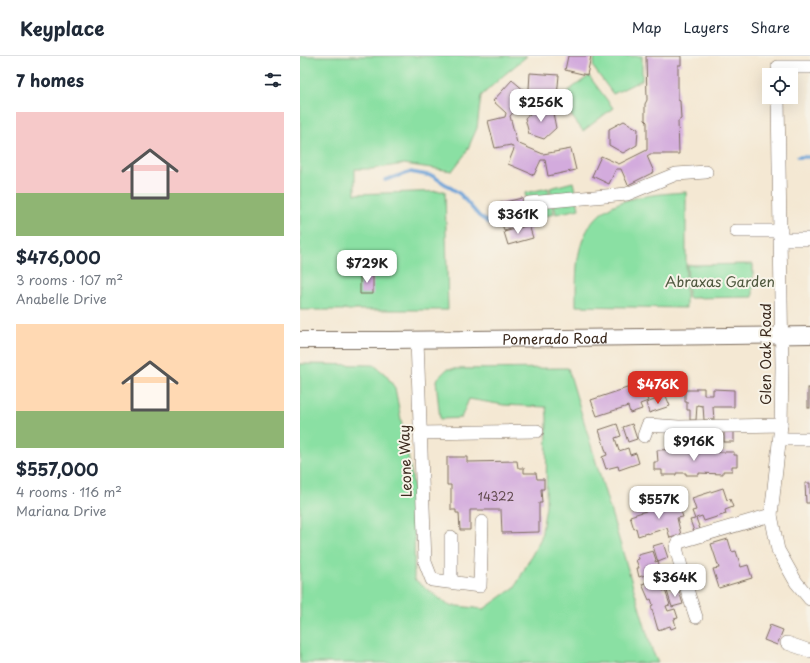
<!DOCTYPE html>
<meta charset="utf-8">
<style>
body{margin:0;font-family:"Playpen Sans",sans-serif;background:#f2f2f3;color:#1f2937;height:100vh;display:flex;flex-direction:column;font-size:15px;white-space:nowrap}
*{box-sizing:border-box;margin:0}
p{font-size:13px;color:#747a83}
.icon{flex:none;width:22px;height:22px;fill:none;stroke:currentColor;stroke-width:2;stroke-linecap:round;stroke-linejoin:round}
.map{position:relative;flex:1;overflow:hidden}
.side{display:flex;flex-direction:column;background:#fff;width:300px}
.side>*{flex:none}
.tools{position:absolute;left:462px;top:12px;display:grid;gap:8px}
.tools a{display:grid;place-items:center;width:36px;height:36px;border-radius:0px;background:#fff;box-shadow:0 4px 16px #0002;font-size:20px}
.price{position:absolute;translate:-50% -34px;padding:0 9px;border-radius:8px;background:#fff;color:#222;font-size:13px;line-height:26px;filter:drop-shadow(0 1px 2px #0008)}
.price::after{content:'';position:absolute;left:50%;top:24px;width:12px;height:9px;margin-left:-6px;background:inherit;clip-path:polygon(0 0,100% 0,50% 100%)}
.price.selected{background:#d93025;color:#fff}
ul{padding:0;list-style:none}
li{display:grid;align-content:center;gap:8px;height:212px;padding:0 16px}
li span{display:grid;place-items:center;height:124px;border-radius:0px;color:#555}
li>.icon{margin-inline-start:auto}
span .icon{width:72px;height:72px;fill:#fffc;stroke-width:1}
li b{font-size:17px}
h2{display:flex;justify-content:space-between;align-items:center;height:48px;padding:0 16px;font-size:17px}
header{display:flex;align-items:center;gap:24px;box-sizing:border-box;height:56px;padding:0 20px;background:#fff;border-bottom:1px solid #e0e1e3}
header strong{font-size:19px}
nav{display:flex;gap:22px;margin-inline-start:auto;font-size:14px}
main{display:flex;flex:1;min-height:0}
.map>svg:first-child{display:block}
.green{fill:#8ae0a3;stroke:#628560}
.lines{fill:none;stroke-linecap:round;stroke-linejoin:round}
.stream{stroke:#6aa1d8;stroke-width:3.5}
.building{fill:#d3abdd}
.minor-casing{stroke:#7c6c5d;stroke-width:14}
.major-casing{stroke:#7c6c5d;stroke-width:18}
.minor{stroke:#fff;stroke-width:13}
.major{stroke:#fff;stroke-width:16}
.labels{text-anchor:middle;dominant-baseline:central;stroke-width:4;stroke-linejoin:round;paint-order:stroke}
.number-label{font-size:12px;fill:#614a4e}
.park-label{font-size:14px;fill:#4f583f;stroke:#f7f3e8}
.street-label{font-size:14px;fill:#3b2a1e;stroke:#f7f3e8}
</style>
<header>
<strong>Keyplace</strong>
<nav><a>Map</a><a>Layers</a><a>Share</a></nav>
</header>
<main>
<section class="side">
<h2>7 homes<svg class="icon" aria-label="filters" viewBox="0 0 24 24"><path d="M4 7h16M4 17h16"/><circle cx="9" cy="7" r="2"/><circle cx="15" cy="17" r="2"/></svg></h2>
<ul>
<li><span style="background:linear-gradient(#f6c9c9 65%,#8fb573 0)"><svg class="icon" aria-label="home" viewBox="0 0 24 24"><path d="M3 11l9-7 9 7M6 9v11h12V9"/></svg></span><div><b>$476,000</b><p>3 rooms · 107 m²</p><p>Anabelle Drive</p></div></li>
<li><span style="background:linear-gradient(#ffd9b3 70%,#8fb573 0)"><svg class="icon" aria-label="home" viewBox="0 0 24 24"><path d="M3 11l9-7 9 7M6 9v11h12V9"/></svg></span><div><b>$557,000</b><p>4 rooms · 116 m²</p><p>Mariana Drive</p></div></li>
</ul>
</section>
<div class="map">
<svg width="510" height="607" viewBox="0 0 510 607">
<rect width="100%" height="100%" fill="#f7f3e8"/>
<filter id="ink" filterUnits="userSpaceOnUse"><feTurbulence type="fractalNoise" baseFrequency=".025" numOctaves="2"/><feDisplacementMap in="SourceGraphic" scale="8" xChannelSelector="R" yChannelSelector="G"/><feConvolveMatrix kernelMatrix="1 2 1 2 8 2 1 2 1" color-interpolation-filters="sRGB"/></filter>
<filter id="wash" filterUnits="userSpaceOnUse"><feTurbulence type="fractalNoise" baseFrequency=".012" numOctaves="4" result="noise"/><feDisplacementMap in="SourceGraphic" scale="16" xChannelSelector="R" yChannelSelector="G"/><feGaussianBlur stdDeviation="0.9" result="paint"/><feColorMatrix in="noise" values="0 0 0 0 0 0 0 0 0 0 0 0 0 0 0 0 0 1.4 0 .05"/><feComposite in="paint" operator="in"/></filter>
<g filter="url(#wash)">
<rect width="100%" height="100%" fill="#f4e8d3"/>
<g class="green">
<polygon points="0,0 227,0 204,19 181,40 177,72 166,97 152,115 104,108 72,113 55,113 55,138 145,135 148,254 0,254"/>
<polygon points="295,0 342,0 342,24 313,38 293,11"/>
<polygon points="289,20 313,52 283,75 258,42"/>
<polygon points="273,126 279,153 256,158 250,132"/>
<polygon points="248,132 254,158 230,164 225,137"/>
<path d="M386,136V252L276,250C276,236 276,223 277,210C284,143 331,140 386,136Z"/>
<polygon points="453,208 453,241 388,242 387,209"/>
<polygon points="0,308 74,309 86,319 95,332 115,437 114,523 148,549 184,553 215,531 241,482 246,450 247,361 246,351 204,349 169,343 161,362 140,363 136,324 147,313 268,312 352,594 358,607 0,607"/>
</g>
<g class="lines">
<g class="stream">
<polyline points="498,101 510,101"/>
<polyline points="85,124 110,116 133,120 160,138 179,160 190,168 201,168"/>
</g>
</g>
<g id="blocks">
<g class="building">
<polygon points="268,0 291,0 287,19 265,14"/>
<polygon points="346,0 381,0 381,9 378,9 378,44 380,45 381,63 378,65 379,98 350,98 347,100 354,116 328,129 321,113 316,113 309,128 292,120 301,100 319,108 347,94 347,66 345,64 345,48 347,44"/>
<polygon points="230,17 259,19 257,41 229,38 210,60 217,87 243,98 271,93 276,114 248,120 245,104 241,104 234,119 208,108 214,93 211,89 195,92 188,65 205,61 206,57 193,45 212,24 225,35 229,33"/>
<polygon points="237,52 253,57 256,72 244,83 229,78 225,62"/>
<polygon points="324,65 338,73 337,89 323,97 309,89 309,73"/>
<polygon points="222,142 225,155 200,161 197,148"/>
<polygon points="226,155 229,168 204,175 201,162"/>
<polygon points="229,169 233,182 208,189 204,176"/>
<polygon points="73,218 73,238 60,238 60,219"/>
<polygon points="339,328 343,340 346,339 348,345 340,348 342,353 330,357 328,350 297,360 291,344"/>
<polygon points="396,332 404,332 404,339 413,339 413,333 434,334 434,351 413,351 414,364 404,364 403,350 397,349 396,364 390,364 390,354 387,354 387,346 385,346 385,334 396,334"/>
<rect x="508" y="332" width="2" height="20"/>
<polygon points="366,340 370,350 349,357 346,347"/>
<polygon points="317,368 321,380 315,382 319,395 328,392 330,399 336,397 339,407 319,414 318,410 306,413 302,401 307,399 299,374"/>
<polygon points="332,368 337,383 328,386 323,371"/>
<rect x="424" y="375" width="10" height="11"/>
<rect x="375" y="376" width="10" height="11"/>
<rect x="399" y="376" width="11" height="10"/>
<polygon points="387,393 387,396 411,394 411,396 434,396 434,399 437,399 437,410 432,410 432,415 423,415 423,418 399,417 399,419 386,419 386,417 376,417 376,419 362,419 362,414 354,414 354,406 358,406 357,394"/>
<polygon points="147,401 167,401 167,406 217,405 218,412 224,412 224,417 236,417 237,423 244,423 244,433 241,433 242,447 239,447 239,476 202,477 201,454 170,454 170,474 160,474 159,457 156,457 156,454 151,454 151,429 147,429"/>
<polygon points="505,427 510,427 510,447 506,447"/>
<polygon points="423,432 427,444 430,443 433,451 425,454 426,458 404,465 402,460 396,462 400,473 394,475 390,464 395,463 392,455 396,454 392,442"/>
<polygon points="374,446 375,450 379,449 383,461 377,462 381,479 370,482 367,472 347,478 347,477 338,480 336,472 334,473 330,460"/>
<polygon points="428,483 432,496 436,495 441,511 448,509 452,522 419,532 413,513 419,512 411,488"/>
<polygon points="363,487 368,502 358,506 353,490"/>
<polygon points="353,495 356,504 355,505 355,506 358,505 365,531 362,532 363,535 365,534 370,549 366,550 368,555 375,553 378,562 374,563 376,571 371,573 370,570 358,574 351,550 353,549 351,543 349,544 342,528 348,526 345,519 339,521 337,512 339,512 336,504 339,503 338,499"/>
<polygon points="371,511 376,526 366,530 361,514"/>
<polygon points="396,514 401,530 390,533 385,518"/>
<polygon points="378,532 383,548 372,551 367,535"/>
<polygon points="470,569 483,574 477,589 464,584"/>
</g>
</g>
</g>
<g filter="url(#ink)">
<use href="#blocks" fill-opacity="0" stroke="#7c6c5d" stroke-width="1"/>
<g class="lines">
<defs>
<g id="minor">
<polyline points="478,11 510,11"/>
<polyline points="478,41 482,311 481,369 471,459 478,494 496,526 510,543"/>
<polyline points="229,147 327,138 376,118 406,116"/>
<polyline points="436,175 481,175"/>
<polyline points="481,183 510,183"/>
<polyline points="117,284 125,506 132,524 180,530 182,466"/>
<polyline points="120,377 237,375"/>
<polyline points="344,380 348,369 379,371 481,369"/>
<polyline points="480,383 510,383"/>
<polyline points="151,481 151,526"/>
<polyline points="396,561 389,540 376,492 379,486 471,459"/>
<polyline points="487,587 510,595"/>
</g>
<g id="major">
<path id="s1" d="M0,284H91L510,279"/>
</g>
</defs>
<use href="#minor" class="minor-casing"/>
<use href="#major" class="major-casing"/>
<use href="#minor" class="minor"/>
<use href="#major" class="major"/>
</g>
</g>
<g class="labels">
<g class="number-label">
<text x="196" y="440">14322</text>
</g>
<g class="park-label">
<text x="420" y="225">Abraxas Garden</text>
</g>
<g class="street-label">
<text stroke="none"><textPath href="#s1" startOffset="255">Pomerado Road</textPath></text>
<text transform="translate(465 298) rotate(-90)">Glen Oak Road</text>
<text transform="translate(105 405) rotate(-92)">Leone Way</text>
</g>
</g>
</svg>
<div class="tools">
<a><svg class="icon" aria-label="locate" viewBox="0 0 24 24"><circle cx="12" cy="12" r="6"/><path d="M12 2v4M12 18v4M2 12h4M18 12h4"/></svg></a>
</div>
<b class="price" style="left:241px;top:67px">$256K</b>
<b class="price" style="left:218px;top:179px">$361K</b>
<b class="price" style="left:67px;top:228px">$729K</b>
<b class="price selected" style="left:358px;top:349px">$476K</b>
<b class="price" style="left:394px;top:406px">$916K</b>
<b class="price" style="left:359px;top:464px">$557K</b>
<b class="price" style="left:375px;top:542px">$364K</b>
</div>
</main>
